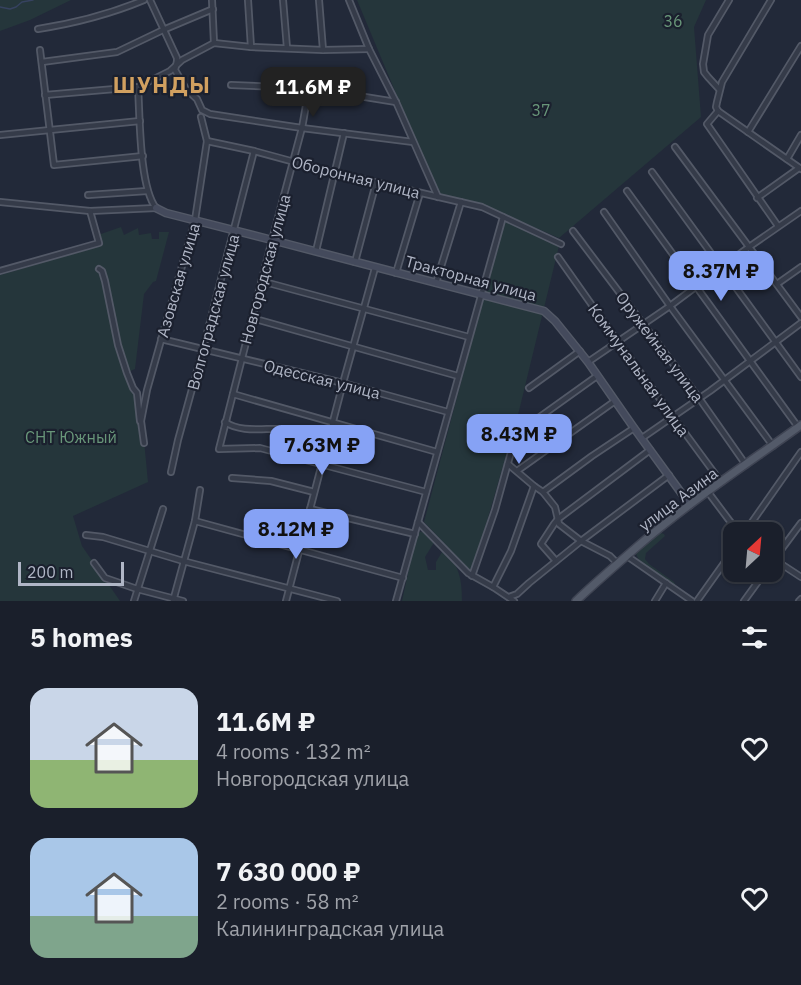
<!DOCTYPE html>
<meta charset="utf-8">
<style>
body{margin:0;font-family:"IBM Plex Sans",sans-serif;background:#272c37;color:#f1f3f6;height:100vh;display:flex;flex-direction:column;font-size:22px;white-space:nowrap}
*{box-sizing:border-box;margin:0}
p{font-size:20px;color:#9fa2a9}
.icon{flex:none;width:33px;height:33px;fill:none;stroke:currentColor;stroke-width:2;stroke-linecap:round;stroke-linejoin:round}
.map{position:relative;height:601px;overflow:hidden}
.drawer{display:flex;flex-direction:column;background:#1a1f2b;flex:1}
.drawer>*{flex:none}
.needle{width:39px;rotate:26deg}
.buttons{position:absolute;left:723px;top:522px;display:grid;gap:12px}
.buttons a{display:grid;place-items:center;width:60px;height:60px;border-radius:12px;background:#1a1f2b;box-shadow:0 2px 4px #0004,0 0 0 2px #383d47;font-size:30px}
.scale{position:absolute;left:18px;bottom:15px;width:106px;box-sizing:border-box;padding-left:6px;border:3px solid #b0b6c6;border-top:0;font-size:16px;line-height:21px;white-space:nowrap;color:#b0b6c6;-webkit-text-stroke:4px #1b202e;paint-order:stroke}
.price{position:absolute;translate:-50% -51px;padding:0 14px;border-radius:12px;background:#86a2f5;color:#111;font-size:20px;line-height:39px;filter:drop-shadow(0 2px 3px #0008)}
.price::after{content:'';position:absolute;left:50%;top:36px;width:18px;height:14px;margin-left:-9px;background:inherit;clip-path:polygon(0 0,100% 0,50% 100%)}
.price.on{background:#222;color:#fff}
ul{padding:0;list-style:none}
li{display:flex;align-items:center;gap:18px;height:150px;padding:0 30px}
li span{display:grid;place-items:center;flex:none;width:168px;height:120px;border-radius:18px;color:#555}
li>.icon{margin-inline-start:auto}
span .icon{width:72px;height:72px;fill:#fffc;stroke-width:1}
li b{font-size:26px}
h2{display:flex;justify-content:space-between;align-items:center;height:72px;padding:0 30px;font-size:26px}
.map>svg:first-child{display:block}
.green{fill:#25363b}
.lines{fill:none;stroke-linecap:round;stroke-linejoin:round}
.stream{stroke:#364260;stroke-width:1.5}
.street-casing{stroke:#535967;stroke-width:8}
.secondary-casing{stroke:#535967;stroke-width:9}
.primary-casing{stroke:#3f4453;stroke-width:10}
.street{stroke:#353b49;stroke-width:4.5}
.secondary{stroke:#444a5c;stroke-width:6}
.primary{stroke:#535a69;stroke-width:7}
.labels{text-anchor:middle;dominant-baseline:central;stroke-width:4.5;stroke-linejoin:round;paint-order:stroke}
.park-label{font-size:16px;fill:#689679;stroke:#1b202e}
.street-label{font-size:16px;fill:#b0b6c6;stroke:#1b202e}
.district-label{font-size:22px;font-weight:bold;letter-spacing:1.5px;fill:#d1a060;stroke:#1b202e}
</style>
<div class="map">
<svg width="801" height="601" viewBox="0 0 801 601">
<rect width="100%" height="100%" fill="#222939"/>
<g class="green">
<polygon points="0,0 71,0 30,20 0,31"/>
<polygon points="357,0 706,0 694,27 701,117 559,238 497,211 438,194"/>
<polygon points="504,220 559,246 519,411 472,573 424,522"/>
<polygon points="121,227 124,235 138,228 139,235 151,233 152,239 159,239 159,232 169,232 156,281 153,282 144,294 135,369 128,372 140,399 148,482 73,516 82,546 120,601 0,601 0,275 96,247 99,245 98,235"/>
<path d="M420,532H424L435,541L425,557L428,570H436V562L442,552C460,562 462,582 462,601H402L415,541L417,535Z"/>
<polygon points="661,533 664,534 665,536 646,553 645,559 649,564 674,582 676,586 675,587 641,564 636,554 654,537"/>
</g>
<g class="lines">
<polyline class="stream" points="0,7 10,9 16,7 22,2 33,0"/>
<defs>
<g id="street">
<polyline points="150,0 177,58 177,61 175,70 186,89 197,99 202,110 210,114 302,128 413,142"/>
<polyline points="212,0 214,43"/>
<polyline points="248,0 251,47"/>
<polyline points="283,0 287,48"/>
<polyline points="319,0 323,50"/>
<polyline points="349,0 369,49 396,102 438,197"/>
<path d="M38,29C76,23 108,15 144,0"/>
<polyline points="40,50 54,165 143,156"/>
<polyline points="42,62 117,52 163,30 213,9"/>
<polyline points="231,85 309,88 396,102"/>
<path d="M138,87C140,116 139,186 156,208"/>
<polyline points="309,88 302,128 272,240 219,449 260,448 426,492"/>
<polyline points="719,89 708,77 704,72 703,64 708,35 729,0"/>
<polyline points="45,95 138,87 170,71 182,60 214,43 251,47 323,50 369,49"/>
<polyline points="718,111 707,124 778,226"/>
<polyline points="718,111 716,107 717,102 722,82 771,0"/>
<polyline points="718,111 801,169"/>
<polyline points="748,132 801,46"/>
<polyline points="0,135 140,121"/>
<polyline points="207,141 254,151 335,173 482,207 561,244"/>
<polyline points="675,147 801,317"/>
<polyline points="787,159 801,135"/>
<polyline points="652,172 801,377"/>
<polyline points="627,191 798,427"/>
<polyline points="88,195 147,191"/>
<polyline points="757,198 799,168"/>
<polyline points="0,202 90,211 156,208"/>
<polyline points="604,212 670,306 773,446"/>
<polyline points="573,231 699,398 746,465"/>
<polyline points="316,251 344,133"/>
<polyline points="558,257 618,342 721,482"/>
<polyline points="355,262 376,183"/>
<polyline points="99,269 102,271 105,281 118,345 127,373 133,388 137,393 140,421"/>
<polyline points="0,271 99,243 90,211"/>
<polyline points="396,273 420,193"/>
<polyline points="261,281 469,337"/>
<polyline points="436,283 461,202"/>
<polyline points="777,284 801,267"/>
<polyline points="252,318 458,376"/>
<polyline points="161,339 343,383 448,412"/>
<polyline points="588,362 670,306 749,247 801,211"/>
<polyline points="529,388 580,351"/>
<polyline points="233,394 437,452"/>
<path d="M225,422C241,433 264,428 283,429"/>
<polyline points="642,438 710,391 801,323"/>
<polyline points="144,443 141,421 147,390 195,220 207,141 201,117"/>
<polyline points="508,464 534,486 543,492 555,507 559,524 581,541 610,556 617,563"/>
<polyline points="517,471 615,401"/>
<polyline points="171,472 178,440 203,349 254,151"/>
<polyline points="232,478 271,481 314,492"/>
<polyline points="543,492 592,456 634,428"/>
<polyline points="708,492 738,532"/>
<polyline points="310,509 415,534"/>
<polyline points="195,521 403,578"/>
<polyline points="418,522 468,573 493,587 514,601"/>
<polyline points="745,532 801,452"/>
<polyline points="86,535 103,537 183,561 337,601"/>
<polyline points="627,556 692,601"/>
<polyline points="772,558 801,577"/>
<polyline points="556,561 541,544 554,524 558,519 650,450"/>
<polyline points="772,562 801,523"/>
<polyline points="94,563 105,578 137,589 183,601"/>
<polyline points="472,576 495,510 516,434 597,376"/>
<polyline points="493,587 511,551 534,486"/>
<polyline points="509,597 517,594 529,583 581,541 669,475"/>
<polyline points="134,601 163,509"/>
<polyline points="173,601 195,521 200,490"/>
<polyline points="286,601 343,383 375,268"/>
<polyline points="396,601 503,217"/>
<polyline points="655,601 666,583"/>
<polyline points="697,601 734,549"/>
<polyline points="744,601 765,572"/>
<polyline points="799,601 801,599"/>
</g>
<polyline id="secondary" points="156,208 166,213 272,240 544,311 555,321 588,362 634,428 690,505"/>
<path id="primary" d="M576,601C596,582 617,564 638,546C689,502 747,464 801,425"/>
</defs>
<use href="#street" class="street-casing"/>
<use href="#secondary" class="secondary-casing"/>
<use href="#primary" class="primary-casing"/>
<use href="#street" class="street"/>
<use href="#secondary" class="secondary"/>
<use href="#primary" class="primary"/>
</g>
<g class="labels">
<g class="park-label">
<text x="673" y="21">36</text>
<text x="541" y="110">37</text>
<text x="71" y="437">СНТ Южный</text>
</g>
<g class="street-label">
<text transform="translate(356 177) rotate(14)">Оборонная улица</text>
<text transform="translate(265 269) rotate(-75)">Новгородская улица</text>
<text transform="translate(471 278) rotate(15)">Тракторная улица</text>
<text transform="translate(178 280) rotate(-74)">Азовская улица</text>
<text transform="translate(213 312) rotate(-75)">Волгоградская улица</text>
<text transform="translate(660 347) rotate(53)">Оружейная улица</text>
<text transform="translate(639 370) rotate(54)">Коммунальная улица</text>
<text transform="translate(322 379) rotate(14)">Одесская улица</text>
<text transform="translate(678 499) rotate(-37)">улица Азина</text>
</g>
<g class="district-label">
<text x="162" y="84">ШУНДЫ</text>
</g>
</g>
</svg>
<div class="buttons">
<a><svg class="needle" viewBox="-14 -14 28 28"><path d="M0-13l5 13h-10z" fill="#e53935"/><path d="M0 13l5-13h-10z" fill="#9fa2a9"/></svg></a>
</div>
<div class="scale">200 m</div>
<b class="price on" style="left:313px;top:118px">11.6M ₽</b>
<b class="price" style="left:721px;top:302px">8.37M ₽</b>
<b class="price" style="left:519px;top:465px">8.43M ₽</b>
<b class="price" style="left:322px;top:476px">7.63M ₽</b>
<b class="price" style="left:296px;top:560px">8.12M ₽</b>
</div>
<section class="drawer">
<h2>5 homes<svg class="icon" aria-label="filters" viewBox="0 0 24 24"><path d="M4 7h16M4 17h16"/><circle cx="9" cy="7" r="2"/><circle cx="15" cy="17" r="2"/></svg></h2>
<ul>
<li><span style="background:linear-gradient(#c9d6e8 60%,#8fb573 0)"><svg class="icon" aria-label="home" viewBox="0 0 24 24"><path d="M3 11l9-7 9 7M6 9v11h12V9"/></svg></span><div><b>11.6M ₽</b><p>4 rooms · 132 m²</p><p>Новгородская улица</p></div><svg class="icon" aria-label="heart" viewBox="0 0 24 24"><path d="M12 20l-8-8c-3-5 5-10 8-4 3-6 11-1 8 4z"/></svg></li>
<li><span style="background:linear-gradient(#a9c7e8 65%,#7fa58c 0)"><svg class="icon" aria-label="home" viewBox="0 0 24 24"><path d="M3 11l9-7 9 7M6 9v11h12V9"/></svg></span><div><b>7 630 000 ₽</b><p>2 rooms · 58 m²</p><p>Калининградская улица</p></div><svg class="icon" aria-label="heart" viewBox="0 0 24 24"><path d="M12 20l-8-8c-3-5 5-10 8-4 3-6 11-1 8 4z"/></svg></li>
</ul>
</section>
